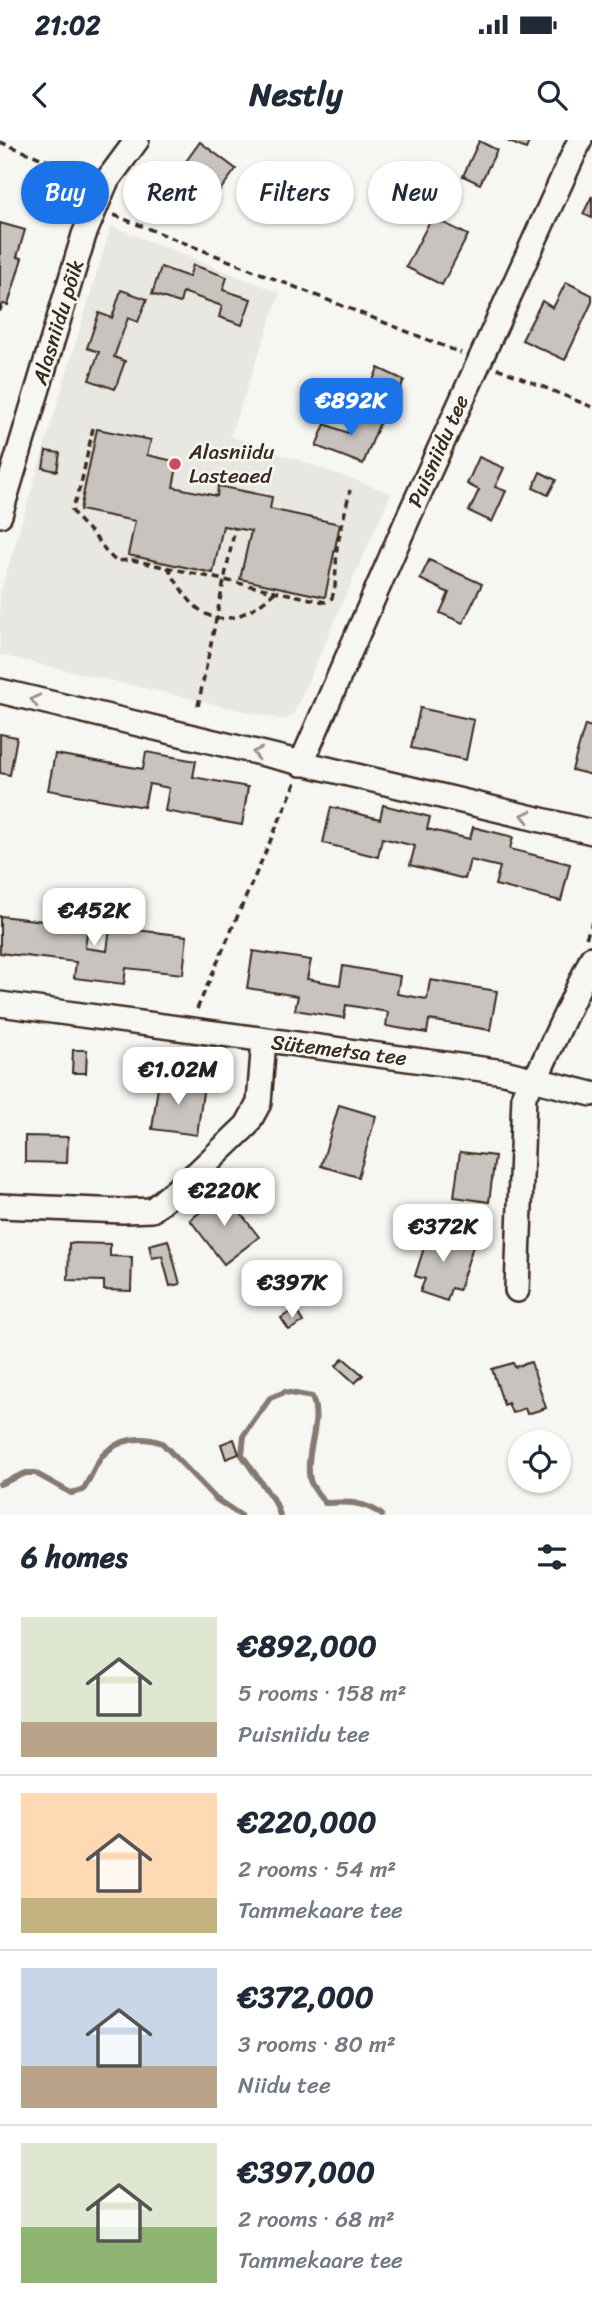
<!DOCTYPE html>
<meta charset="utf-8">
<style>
body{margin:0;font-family:Sriracha,sans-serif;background:#f6f6f7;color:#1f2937;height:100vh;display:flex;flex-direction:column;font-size:26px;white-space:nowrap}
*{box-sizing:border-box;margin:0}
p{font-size:23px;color:#747a83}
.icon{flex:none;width:38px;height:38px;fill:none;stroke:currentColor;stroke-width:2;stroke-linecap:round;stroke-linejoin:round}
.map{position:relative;height:1375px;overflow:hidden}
.side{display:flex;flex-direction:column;background:#fff;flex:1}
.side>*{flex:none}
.top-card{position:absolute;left:21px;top:21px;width:551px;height:63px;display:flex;gap:14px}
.buttons{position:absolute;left:508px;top:1290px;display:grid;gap:14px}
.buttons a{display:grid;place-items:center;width:63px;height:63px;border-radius:50%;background:#fff;box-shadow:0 2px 5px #0004;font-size:35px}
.price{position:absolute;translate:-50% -60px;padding:0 16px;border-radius:14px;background:#fff;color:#222;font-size:23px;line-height:46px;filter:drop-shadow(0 2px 4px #0008)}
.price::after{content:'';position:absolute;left:50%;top:42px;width:21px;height:16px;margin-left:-10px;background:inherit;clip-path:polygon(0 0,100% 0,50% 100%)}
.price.on{background:#1a73e8;color:#fff}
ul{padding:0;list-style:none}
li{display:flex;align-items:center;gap:21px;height:175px;padding:0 21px}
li+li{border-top:2px solid #e0e1e3}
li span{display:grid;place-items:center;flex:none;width:196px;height:140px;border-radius:0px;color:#555}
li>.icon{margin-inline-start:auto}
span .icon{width:84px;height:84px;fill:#fffc;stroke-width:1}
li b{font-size:30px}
h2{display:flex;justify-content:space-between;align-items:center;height:84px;padding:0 21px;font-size:30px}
.chip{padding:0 24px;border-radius:32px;background:#fff;box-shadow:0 2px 5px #0004;font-size:24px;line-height:63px}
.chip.on{background:#1a73e8;color:#fff}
.status{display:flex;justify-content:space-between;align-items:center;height:49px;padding:0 35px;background:#fff;direction:ltr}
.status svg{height:19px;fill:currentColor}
header{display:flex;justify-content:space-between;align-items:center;height:91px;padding:0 21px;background:#fff;font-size:32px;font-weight:700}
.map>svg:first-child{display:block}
.built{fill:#e8e7e2}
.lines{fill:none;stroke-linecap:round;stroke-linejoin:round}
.stream{stroke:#857a71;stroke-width:6}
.building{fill:#c8c3be;stroke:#3b2a1e;stroke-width:2}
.street-casing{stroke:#3b2a1e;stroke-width:28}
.path{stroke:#3b2a1e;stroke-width:3.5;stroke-dasharray:7 5;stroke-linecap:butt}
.street{stroke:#f6f6f2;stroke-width:23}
.oneway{stroke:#989088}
.poi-dot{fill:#d1495b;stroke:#f6f6f2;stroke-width:2.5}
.labels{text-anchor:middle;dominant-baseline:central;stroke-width:5;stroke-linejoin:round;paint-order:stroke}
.street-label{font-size:21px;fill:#3b2a1e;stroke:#f6f6f2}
.poi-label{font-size:21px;fill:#3b2a1e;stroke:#f6f6f2;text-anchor:start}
</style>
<div class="status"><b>21:02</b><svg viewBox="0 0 49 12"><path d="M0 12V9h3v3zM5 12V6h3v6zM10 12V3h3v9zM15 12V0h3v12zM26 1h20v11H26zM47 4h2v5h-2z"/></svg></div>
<header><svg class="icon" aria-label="back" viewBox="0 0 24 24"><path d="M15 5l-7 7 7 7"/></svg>Nestly<svg class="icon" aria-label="search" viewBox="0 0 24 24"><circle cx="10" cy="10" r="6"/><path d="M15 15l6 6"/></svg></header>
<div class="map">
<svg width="592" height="1375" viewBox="0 0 592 1375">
<rect width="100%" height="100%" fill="#f6f6f2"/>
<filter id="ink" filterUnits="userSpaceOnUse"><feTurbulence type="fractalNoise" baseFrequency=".0143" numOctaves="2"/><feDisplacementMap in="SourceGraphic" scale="14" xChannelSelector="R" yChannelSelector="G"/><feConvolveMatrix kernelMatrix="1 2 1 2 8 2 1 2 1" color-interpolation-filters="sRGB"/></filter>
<g filter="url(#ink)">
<polygon class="built" points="111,86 280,153 230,296 391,353 293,575 284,580 0,515 0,454"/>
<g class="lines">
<g class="stream">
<path d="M0,1344L26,1333H35L71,1353L83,1350C90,1340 95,1324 103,1315C118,1299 142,1295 162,1303L216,1359L240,1375"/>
<path d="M280,1375L276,1364L242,1315L244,1295L270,1258L285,1252L312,1257C323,1284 304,1311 310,1340C312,1348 320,1356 325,1363C347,1362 365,1361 382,1375"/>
</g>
</g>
<g class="building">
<polygon points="505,0 530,0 526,9"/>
<polygon points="479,1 497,10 480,44 463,36"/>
<polygon points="200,2 236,29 200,77 178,60 197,34 184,24"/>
<polygon points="592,56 592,78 583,74"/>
<polygon points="432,77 468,95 442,145 406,127"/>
<polygon points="0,83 25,90 17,117 22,118 8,165 3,164 0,172"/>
<polygon points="193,125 227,137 223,150 251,159 242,185 219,177 222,166 183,152 180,163 152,154 161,127 189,137"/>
<polygon points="566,142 592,155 592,162 565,220 522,200 542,161 553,168"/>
<polygon points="121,150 147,159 138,182 128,178 114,217 125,221 115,249 89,240 99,212 87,208 99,173 112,178"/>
<polygon points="378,228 404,240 396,259 370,248"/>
<polygon points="357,270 381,280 363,324 316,306 325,284 348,293"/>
<polygon points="97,289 151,300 147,315 178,322 173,347 217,356 218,346 272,357 270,369 340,384 325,457 240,439 251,391 235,388 223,386 213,433 128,415 135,381 80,370"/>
<polygon points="46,311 60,313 57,331 43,328"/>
<polygon points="479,317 504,328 495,347 506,351 492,382 469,371 479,350 467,344"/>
<polygon points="540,332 556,340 548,355 533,348"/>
<polygon points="429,420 482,444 463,483 440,473 449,453 420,439"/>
<polygon points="420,568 474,580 466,620 411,608"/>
<polygon points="585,585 592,587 592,635 572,630"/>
<polygon points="0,594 17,597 10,635 0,633"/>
<polygon points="146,612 196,621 193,637 248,647 242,685 165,671 169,648 149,644 144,667 48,650 55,614 143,629"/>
<polygon points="383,665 430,677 427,689 470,699 473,687 513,697 510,709 570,724 561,761 495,745 500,727 470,720 465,739 410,725 415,706 382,698 378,717 323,703 331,667 380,679"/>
<polygon points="0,776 88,786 85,808 107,811 110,787 187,796 183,834 126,828 124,844 74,838 76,822 0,813"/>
<polygon points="253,811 311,820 307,839 340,845 343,826 400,836 397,854 427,859 430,840 497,851 490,890 429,880 427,893 386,886 388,872 346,865 344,878 295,870 298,856 247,848"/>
<polygon points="73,910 87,910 86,933 72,933"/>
<polygon points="170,912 191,915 189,931 168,929"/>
<polygon points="159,939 204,945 197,995 152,989"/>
<polygon points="339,965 376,976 358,1037 321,1026"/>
<polygon points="25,996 68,997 67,1023 25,1022"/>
<polygon points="460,1012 495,1016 489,1062 454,1057"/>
<polygon points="225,1053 259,1097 224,1124 190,1080"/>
<polygon points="430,1089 474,1103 459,1150 451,1148 447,1161 420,1152 425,1139 415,1136"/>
<polygon points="168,1100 180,1144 170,1146 162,1116 152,1118 149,1105"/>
<polygon points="69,1103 110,1104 110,1116 132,1117 131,1151 104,1150 104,1141 68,1140"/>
<polygon points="295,1169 303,1182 289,1190 281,1178"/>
<polygon points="343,1218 363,1235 355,1243 336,1226"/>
<polygon points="531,1222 546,1268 527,1274 525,1268 512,1273 508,1263 504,1265 492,1229 513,1223 515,1227"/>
<polygon points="234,1299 239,1314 226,1319 221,1304"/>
</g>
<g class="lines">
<defs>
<g id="street">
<polyline points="0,375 84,95 106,42 137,0"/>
<polyline points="0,551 592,692"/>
<polyline points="301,624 409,376 580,0"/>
<polyline points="0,864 504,932 592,954"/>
<polyline points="0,1066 123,1071 152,1070 198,1032 247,985 259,963 264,900"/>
<polyline points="517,1150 524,954 536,938 592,818"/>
</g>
</defs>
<use href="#street" class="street-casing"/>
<g class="path">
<polyline points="0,2 86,36"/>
<polyline points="114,75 461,213"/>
<polyline points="497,228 592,267"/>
<path d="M93,288L81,344L72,370C78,382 88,388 96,398C103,406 107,414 116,421L132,420L325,462L332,458L335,447L337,407L350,350"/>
<path d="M168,427C198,484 225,496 276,451"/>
<polyline points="198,566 235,388"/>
<polyline points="586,798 592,783"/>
<polyline points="197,869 296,642"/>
</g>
<use href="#street" class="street"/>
</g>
<defs><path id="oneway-chevron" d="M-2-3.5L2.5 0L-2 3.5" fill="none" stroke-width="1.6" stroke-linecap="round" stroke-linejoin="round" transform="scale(1.75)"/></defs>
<g class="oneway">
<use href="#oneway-chevron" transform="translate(35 560) rotate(-166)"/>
<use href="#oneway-chevron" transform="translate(257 613) rotate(-166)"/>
<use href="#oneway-chevron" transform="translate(526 676) rotate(-167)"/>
</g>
</g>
<circle class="poi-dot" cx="175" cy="324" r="7"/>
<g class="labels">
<g class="street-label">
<text transform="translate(58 182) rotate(-73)">Alasniidu põik</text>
<text transform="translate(438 311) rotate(-66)">Puisniidu tee</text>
<text transform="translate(339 910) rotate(7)">Sütemetsa tee</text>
</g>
<g class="poi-label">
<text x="189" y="312">Alasniidu<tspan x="189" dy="24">Lasteaed</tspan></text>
</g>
</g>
</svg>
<div class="buttons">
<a><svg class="icon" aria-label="locate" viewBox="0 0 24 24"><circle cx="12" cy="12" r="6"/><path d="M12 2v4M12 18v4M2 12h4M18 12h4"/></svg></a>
</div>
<b class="price on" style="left:351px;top:298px">€892K</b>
<b class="price" style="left:94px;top:808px">€452K</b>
<b class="price" style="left:178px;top:967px">€1.02M</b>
<b class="price" style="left:224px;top:1088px">€220K</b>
<b class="price" style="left:443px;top:1124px">€372K</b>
<b class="price" style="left:292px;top:1180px">€397K</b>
<div class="top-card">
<a class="chip on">Buy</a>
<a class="chip">Rent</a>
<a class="chip">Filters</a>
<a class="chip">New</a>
</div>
</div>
<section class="side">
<h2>6 homes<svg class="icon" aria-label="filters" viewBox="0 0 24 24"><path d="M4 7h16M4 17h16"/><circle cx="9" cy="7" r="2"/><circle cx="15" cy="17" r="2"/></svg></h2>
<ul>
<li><span style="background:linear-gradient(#dfe7d0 75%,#b9a48a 0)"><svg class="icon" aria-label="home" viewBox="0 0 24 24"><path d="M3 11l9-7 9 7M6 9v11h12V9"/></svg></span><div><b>€892,000</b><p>5 rooms · 158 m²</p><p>Puisniidu tee</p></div></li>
<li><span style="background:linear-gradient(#ffd9b3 75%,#c2b280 0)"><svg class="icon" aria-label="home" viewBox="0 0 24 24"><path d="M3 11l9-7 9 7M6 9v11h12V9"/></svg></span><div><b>€220,000</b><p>2 rooms · 54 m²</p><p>Tammekaare tee</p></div></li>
<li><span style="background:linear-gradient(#c9d6e8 70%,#b9a48a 0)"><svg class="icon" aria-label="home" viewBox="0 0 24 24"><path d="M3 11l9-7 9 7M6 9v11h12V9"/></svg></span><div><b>€372,000</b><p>3 rooms · 80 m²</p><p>Niidu tee</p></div></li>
<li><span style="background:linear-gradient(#dfe7d0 60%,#8fb573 0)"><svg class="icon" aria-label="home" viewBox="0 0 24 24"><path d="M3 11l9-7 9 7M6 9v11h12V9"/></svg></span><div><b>€397,000</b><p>2 rooms · 68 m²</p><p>Tammekaare tee</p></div></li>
</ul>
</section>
